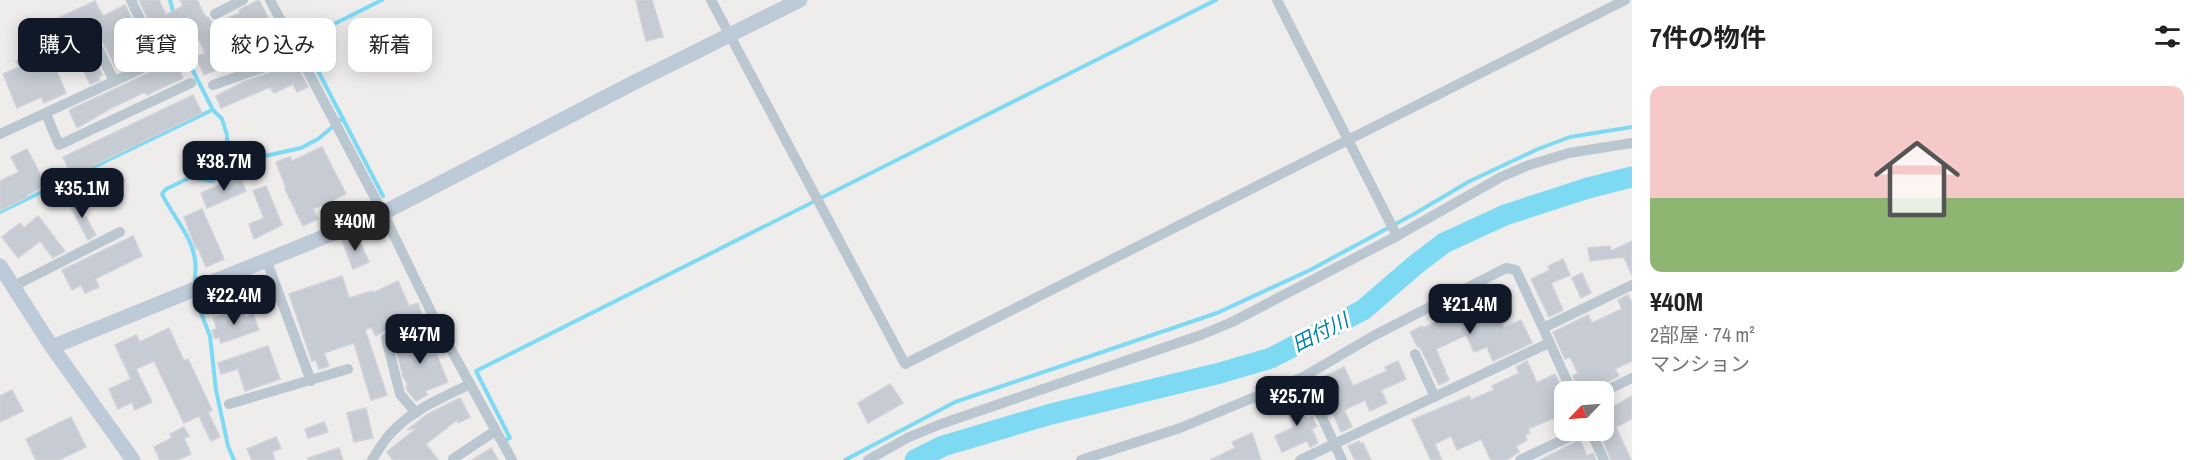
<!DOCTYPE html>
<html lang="ja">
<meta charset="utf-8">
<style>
body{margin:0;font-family:"Archivo Narrow","Noto Sans JP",sans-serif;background:#f6f6f6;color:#222;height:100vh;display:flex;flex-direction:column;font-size:22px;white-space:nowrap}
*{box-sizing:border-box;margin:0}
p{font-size:20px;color:#767676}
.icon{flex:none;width:33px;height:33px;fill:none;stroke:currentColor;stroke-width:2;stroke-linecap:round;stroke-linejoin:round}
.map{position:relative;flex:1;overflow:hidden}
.sheet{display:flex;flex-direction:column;background:#fff;width:570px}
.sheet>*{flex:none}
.hud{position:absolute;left:18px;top:18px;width:570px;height:54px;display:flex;gap:12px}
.needle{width:39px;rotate:245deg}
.fabs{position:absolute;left:1554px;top:381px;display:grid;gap:12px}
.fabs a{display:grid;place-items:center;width:60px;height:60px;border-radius:12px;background:#fff;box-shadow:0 3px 15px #0003;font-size:30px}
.price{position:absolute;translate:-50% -51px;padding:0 14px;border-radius:12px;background:#111827;color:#fff;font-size:20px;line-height:39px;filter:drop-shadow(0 2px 3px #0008)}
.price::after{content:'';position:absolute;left:50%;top:36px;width:18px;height:14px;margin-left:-9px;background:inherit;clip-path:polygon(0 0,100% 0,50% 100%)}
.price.on{background:#222;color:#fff}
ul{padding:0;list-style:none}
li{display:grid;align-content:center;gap:12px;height:318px;padding:0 18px}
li+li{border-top:2px solid #e0e0e0}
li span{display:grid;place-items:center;height:186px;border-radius:12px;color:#555}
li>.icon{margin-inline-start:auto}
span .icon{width:108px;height:108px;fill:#fffc;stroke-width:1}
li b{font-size:26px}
h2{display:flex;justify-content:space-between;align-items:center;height:72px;padding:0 18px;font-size:26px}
.chip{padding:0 21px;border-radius:12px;background:#fff;box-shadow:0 3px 15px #0003;font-size:21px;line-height:54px}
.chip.on{background:#111827;color:#fff}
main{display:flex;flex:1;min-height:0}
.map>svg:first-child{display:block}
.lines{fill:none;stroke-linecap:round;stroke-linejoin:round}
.stream{stroke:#7edaf3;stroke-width:4}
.river{stroke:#7edaf3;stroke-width:21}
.building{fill:#c7cbd3;stroke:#d0d2d9;stroke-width:1.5}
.street{stroke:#bbc7d0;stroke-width:10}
.secondary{stroke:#bdcad8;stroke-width:15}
.labels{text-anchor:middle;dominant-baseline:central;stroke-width:6;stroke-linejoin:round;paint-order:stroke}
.water-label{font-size:20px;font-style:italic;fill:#0280a1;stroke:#fff}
</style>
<main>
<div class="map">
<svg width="1632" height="460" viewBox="0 0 1632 460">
<rect width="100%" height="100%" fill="#efecec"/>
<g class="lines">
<g class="stream">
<polyline points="170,0 174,15"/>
<polyline points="382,0 302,40 383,196"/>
<path d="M183,36L188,47L190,65L213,110L222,119L227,135V153L224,169L219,177L211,181L191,177L166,189L162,194C172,215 192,236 195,260C197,268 194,276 195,284"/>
<polyline points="225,163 233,163 301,148 318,139 343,118"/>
<polyline points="0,212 212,110"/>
<polyline points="196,292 199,308 210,336 216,390 228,446 234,460"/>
<polyline points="503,441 510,438 476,371 1216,0"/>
<polyline points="845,460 955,402 1217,313 1310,270 1414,214 1470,181 1538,149 1570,137 1632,127"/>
</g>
<polyline class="river" points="915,460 943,446 1051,414 1220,373 1271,358 1363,310 1414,266 1444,243 1505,215 1588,188 1632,177"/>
</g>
<g class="building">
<polygon points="139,0 159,0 166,15 183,6 180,0 197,0 206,18 208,17 213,25 240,13 239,10 259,0 286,52 271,57 267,49 204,75 196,57 205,53 196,33 163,50"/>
<polygon points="636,0 652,0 663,37 646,41"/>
<polygon points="95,1 103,16 125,5 150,57 137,62 135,56 115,66 97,30 95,28 88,27 85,30 84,37 101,72 102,75 98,76 100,80 90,84 79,62 57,72 66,93 44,103 41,97 17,108 3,74 19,67 16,61 64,36 56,19"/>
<polygon points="175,61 183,78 147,95 145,92 113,107 77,128 69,110"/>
<polygon points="296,64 308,87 297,92 293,84 274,93 270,87 221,108 216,96 243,82"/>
<polygon points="193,95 202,113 72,176 63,157"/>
<polygon points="322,147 346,194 313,209 318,219 303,226 285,189 286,188 276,162 290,157 292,161"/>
<polygon points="27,149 46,185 27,195 28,197 0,211 0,181 19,172 11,157"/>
<polygon points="240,176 246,191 207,208 201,193"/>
<polygon points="266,186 282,225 254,239 249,224 264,218 253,191"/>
<polygon points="76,198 85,218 86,217 96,235 88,240 68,202"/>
<polygon points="202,209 224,259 206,267 198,248 196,249 184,217"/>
<polygon points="38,216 65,251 53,258 40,241 18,258 2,237 20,223 24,228"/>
<polygon points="357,235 369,262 353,269 342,241"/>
<polygon points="133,236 142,256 95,279 99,287 85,293 81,285 72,290 62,270"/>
<polygon points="1632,241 1632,275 1624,257 1590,261 1588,248 1610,246 1611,251"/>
<polygon points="1563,259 1570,275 1551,283 1563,310 1549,317 1531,279 1550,270 1548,266"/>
<polygon points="1582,273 1591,293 1581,298 1572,278"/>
<polygon points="342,276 349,298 372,291 373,293 398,281 409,306 418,303 424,320 384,331 376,336 371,327 365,330 387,395 371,400 354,343 324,353 329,366 319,369 316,360 312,361 289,294"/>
<polygon points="267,285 275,308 263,312 255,289"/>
<polygon points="1628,295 1632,303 1632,361 1615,369 1619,376 1587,392 1580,392 1573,376 1578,373 1570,357 1565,359 1553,332 1588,315 1592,323 1622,309 1618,300"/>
<polygon points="1489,297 1504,328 1521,320 1532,343 1493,361 1487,347 1474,352 1466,335 1436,349 1449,380 1439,385 1420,347 1418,347 1410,332 1422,326 1423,328"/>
<polygon points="242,308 245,317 253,314 259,330 221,343 219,337 215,339 212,330 217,329 213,318"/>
<polygon points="169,328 184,361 188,359 212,410 208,412 220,437 211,441 199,416 184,423 154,361 136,369 152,402 135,410 132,402 118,409 109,389 131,379 115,345 136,335 140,342"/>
<polygon points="431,333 437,356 448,382 425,391 427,395 416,401 407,390 406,386 408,385 403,377 395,343"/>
<polygon points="268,346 280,379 245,391 238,369 221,374 218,363"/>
<polygon points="1398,361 1406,379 1381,390 1387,403 1370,411 1365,400 1344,410 1352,427 1341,432 1325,394 1322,396 1315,381 1344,367 1353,386 1387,371 1385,367"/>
<polygon points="1527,361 1537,383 1555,374 1561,387 1557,389 1564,406 1565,430 1560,433 1553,418 1528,429 1530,433 1525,435 1527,440 1516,446 1519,452 1506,460 1491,460 1481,439 1457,450 1451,436 1435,444 1442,460 1431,460 1412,420 1469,396 1471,400 1494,390 1492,386 1519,373 1516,367"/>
<polygon points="890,384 903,403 868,423 858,403"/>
<polygon points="12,390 23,411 0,422 0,396"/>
<polygon points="1296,396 1307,419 1312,417 1317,426 1312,429 1318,443 1310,447 1307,441 1282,452 1275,436 1294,427 1283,402"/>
<polygon points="1632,396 1632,419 1616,427 1631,460 1611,460 1603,440 1605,440 1604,412"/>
<polygon points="460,398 470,417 458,423 457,420 426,444 438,460 393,460 387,452 417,428 407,430 428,414"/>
<polygon points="366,408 373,438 354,442 347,413"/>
<polygon points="71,417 86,447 59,460 36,460 26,439"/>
<polygon points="324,422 328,432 308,438 305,429"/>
<polygon points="184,427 189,436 184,438 191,454 177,460 160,460 154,447 172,438 170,434"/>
<polygon points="1252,433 1261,460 1210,460 1235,448 1232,442"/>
<polygon points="276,437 281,448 272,452 275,460 252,460 247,449"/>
<polygon points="1580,440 1587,456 1593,453 1596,460 1540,460"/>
<polygon points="1359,441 1360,444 1363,443 1371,460 1355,460 1348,446"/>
<polygon points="339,448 343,460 308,460 308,458"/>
<polygon points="491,448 498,460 472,460"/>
</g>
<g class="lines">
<g class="street">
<polyline points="131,0 159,59"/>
<polyline points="270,0 383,213 437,324 512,460"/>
<polyline points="711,0 905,364 1625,0"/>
<polyline points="1277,0 1397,236"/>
<polyline points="215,14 243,0"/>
<polyline points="91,34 114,81"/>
<polyline points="213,85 300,55"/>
<polyline points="46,114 59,145 191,83"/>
<polyline points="0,134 173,54"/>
<polyline points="266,259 311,381"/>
<polyline points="14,286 120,232"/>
<polyline points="1415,354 1435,397"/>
<polyline points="1303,377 1342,460"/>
<polyline points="1572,392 1543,328 1632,285"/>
<polyline points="1603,392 1632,378"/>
<polyline points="229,404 348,369"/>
<polyline points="416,413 400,394 386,338 437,324"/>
<polyline points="1590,430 1604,460"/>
<polyline points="453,459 495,431"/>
<path d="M372,460C379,449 385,438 394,430C414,409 444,397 470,384"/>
<polyline points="868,460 907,438 941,424 1201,335 1232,322 1397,236 1501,177 1529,165 1569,153 1632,143"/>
<polyline points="1081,460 1180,428 1303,377 1375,335 1506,268 1516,270 1543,328"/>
<polyline points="1300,460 1549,343"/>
<polyline points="1520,460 1584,430"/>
</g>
<g class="secondary">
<polyline points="0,266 52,347 133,460"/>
<polyline points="52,347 383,213 631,84 800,0"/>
</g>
</g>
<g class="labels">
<g class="water-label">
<text transform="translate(1320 332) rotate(-27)">田付川</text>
</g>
</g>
</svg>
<div class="fabs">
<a><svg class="needle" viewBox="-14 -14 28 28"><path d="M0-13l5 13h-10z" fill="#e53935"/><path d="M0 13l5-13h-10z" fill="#767676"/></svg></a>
</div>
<b class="price" style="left:224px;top:192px">¥38.7M</b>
<b class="price" style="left:82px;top:219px">¥35.1M</b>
<b class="price on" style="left:355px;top:252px">¥40M</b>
<b class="price" style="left:234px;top:326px">¥22.4M</b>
<b class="price" style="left:1470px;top:335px">¥21.4M</b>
<b class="price" style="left:420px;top:365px">¥47M</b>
<b class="price" style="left:1297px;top:427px">¥25.7M</b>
<div class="hud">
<a class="chip on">購入</a>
<a class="chip">賃貸</a>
<a class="chip">絞り込み</a>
<a class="chip">新着</a>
</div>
</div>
<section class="sheet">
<h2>7件の物件<svg class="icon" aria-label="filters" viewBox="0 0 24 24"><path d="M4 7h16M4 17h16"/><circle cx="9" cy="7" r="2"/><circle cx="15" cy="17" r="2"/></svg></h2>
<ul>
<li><span style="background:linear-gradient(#f6c9c9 60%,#8fb573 0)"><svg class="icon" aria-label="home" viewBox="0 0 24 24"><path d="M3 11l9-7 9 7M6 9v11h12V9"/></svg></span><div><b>¥40M</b><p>2部屋 · 74 m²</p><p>マンション</p></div></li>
</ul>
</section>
</main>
